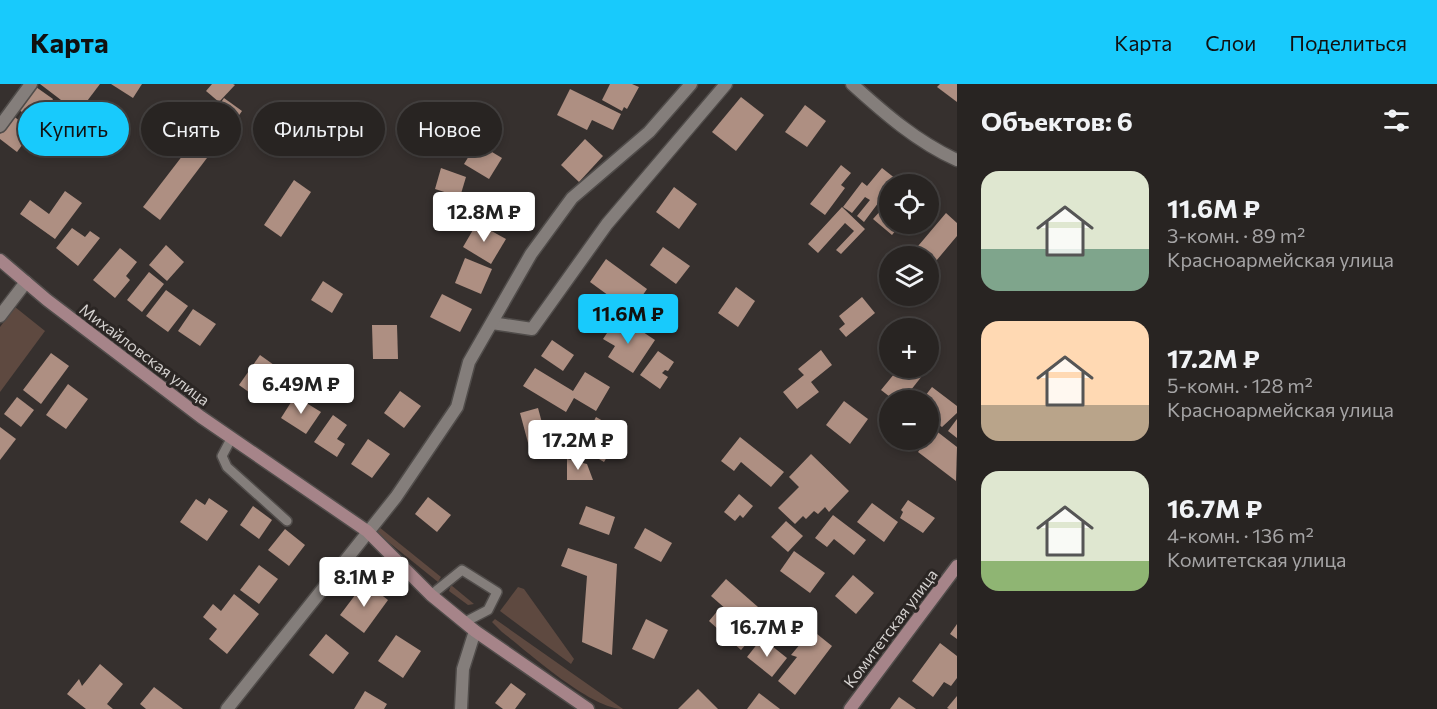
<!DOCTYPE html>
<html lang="ru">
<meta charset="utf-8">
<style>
body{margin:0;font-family:Commissioner,sans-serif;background:#34302f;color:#f1f3f6;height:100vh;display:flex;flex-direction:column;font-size:22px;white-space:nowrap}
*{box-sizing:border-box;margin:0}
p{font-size:20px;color:#a5a4a5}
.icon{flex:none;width:33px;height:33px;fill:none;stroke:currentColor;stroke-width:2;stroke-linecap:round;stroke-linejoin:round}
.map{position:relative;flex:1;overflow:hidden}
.sheet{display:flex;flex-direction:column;background:#282422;width:480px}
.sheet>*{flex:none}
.banner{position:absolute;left:18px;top:18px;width:570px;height:54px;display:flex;gap:12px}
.fabs{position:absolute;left:879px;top:90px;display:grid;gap:12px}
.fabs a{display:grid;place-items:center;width:60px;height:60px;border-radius:50%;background:#282422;box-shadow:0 3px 9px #0003,0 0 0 2px #444140;font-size:30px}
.price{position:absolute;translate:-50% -51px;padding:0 14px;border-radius:6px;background:#fff;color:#222;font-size:20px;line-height:39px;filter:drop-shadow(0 2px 3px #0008)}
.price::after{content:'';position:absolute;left:50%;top:36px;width:18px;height:14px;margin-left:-9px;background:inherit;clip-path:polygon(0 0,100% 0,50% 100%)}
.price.on{background:#18cafc;color:#111}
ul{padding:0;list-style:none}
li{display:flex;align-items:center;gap:18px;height:150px;padding:0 24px}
li span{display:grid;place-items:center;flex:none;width:168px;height:120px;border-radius:18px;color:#555}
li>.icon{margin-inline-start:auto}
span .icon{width:72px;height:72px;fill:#fffc;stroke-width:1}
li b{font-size:26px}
h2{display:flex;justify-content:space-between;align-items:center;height:72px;padding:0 24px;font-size:26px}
.chip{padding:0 21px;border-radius:27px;background:#282422;box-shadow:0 3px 9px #0003,0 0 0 2px #444140;font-size:21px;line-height:54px}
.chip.on{background:#18cafc;color:#111}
header{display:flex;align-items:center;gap:36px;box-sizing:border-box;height:84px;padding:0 30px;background:#18cafc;color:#111}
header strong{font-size:28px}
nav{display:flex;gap:33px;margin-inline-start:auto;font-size:21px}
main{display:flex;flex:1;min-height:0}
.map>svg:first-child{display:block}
.green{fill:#5e4940}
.building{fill:#ae8f82}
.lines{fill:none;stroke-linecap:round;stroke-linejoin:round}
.lane-casing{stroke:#504c4a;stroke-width:12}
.street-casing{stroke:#504c4a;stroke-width:15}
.secondary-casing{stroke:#504c4a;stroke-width:15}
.lane{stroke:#847e7b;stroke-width:9}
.street{stroke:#847e7b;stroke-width:12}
.secondary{stroke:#a68489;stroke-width:12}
.labels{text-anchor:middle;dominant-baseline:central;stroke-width:6;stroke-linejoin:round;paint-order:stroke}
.street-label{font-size:16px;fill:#d4d1cf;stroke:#2b2624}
</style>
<header>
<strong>Карта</strong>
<nav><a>Карта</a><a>Слои</a><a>Поделиться</a></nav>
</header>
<main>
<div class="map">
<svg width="957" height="625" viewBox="0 0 957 625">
<rect width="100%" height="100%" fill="#36302e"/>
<g class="green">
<polygon points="15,223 45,247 0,308 0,243"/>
<polygon points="379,443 441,493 438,498 376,448"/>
<polygon points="451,501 474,520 468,521 449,507"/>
<polygon points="518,503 524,505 574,575 571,580 500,527"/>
<path d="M495,535L623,625C591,625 528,568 502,548L492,538Z"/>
</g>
<g class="building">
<polygon points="40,0 100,0 78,29"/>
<polygon points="111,0 142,0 133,14"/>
<polygon points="212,0 233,0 235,1 219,18 206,7"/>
<polygon points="610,0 632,0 639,3 627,25 624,23 622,27 602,16"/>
<polygon points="940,0 957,0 957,18 937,3"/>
<polygon points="36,3 53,15 49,23 53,26 42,42 19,26"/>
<polygon points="570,5 621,30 613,46 592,36 587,46 557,31"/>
<polygon points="741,13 764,31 736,67 712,48"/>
<polygon points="224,14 242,27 214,67 196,54"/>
<polygon points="805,21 826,37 807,63 785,48"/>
<polygon points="13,32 33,46 17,68 0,55 0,50"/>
<polygon points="585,55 603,72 579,98 561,81"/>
<polygon points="193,58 210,70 160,136 143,123"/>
<polygon points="477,59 502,74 489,95 464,80"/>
<polygon points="841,81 851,89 841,101 845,104 825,131 810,120"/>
<polygon points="441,84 466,93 460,113 435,105"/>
<polygon points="882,84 896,95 864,138 857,132 870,116 865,113 852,129 843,123 862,98 867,102"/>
<polygon points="294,96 311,108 281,153 264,141"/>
<polygon points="674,103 697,120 679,145 656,128"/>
<polygon points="65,107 82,119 55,155 20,130 30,116 49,130"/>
<polygon points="890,116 890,140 901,140 892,151 873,135"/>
<polygon points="842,123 865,145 841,170 836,166 854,147 845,139 818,169 808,160"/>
<polygon points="946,129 957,139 957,152 931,183 928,172 919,172 913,168"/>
<polygon points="477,139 506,155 491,180 463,163"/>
<polygon points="72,144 85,153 90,147 100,154 78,182 56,164"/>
<polygon points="166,161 184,178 167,197 149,181"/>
<polygon points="663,163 690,182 676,200 650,181"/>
<polygon points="120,164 137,178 126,192 130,196 115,214 93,196"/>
<polygon points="465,174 492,185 481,210 455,199"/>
<polygon points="606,175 647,205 631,228 590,198"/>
<polygon points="149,188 164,200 142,228 127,216"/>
<polygon points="323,197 343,210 332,229 311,216"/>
<polygon points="736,203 755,217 738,243 718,229"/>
<polygon points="166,206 188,222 168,248 146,232"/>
<polygon points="442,210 472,225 460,248 430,233"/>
<polygon points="862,213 875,229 846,253 839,245 845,240 839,232"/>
<polygon points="193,225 216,240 200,262 178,247"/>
<polygon points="625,236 655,256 633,289 608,273 615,262 603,255 613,240 619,245"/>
<polygon points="372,241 397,241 398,275 373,275"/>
<polygon points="552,256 574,271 563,287 541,272"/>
<polygon points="821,266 832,281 811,298 819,308 797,325 783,308 804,291 798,285"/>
<polygon points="658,267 674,278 668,287 665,286 662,289 668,293 660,305 640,291"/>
<polygon points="51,269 69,282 41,320 23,306"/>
<polygon points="260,271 281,286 260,316 239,301"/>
<polygon points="535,284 573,307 585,288 610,303 596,327 574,314 566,328 523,302"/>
<polygon points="899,284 910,284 922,292 903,316 894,316 881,306"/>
<polygon points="68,300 88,315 66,345 46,331"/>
<polygon points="932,303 957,322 957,329 942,343 928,333 928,316 922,316"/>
<polygon points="400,307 421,322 404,344 384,329"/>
<polygon points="295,312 321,328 306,350 281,334"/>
<polygon points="17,313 34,326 21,343 4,330"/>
<polygon points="844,317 868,335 850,360 826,341"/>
<polygon points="538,324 548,361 530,366 520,329"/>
<polygon points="333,331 347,341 337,355 345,360 337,373 314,358"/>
<polygon points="596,333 622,348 604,378 584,366 592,353 587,350"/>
<polygon points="957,335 957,354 948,347"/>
<polygon points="0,343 16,355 0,376"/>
<polygon points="935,346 957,363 956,397 918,368"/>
<polygon points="740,353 784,388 771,403 741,378 734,387 721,377"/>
<polygon points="368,355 390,370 372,394 351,380"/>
<polygon points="898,356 920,356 912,366"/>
<polygon points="811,370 849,407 829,428 825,423 818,430 814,427 806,435 803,432 795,440 778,424 799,403 789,393"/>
<polygon points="567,375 587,380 593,396 567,396"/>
<polygon points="739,410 753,422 743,434 740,431 735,437 724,428"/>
<polygon points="428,413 451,431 437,448 415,430"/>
<polygon points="209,414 228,427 207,457 180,438 196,415 205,421"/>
<polygon points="908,416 935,434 923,449 900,434 903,428 901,426"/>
<polygon points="872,419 898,438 884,458 857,438"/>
<polygon points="253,422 272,436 259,455 240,441"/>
<polygon points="586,422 615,433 609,451 579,440"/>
<polygon points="833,431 866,456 854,471 834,455 827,463 815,454"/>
<polygon points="786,437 803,452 788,468 771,453"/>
<polygon points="645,444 672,459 661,478 634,464"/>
<polygon points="285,445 305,461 289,482 268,466"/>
<polygon points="568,464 617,480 612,571 582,558 587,492 561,482"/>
<polygon points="794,467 825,489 810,509 780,487"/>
<polygon points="259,481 278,495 259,520 240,506"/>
<polygon points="853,491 874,509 856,530 835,512"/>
<polygon points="726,495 773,536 758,553 711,512"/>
<polygon points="365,498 388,516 364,549 340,531"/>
<polygon points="234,510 259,530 227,570 209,555 217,545 203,533 213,520 221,527"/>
<polygon points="720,524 752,553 741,566 709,537"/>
<polygon points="646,535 668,546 654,575 632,565"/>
<polygon points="957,540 957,555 950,550"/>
<polygon points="812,546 832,562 795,611 778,597 797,573 791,571"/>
<polygon points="326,550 349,569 333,590 309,571"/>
<polygon points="396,551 421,567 403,594 378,577"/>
<polygon points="762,554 787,574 772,593 747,573"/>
<polygon points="940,559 957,572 957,594 951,602 944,598 933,613 912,597"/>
<polygon points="100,580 123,600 107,620 113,625 86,625 67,610 79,595 82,602"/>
<polygon points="511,599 526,610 515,625 503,625 495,619"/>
<polygon points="154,603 183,625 146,625 140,620"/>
<polygon points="698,605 718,625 678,625"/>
<polygon points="365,607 387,620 384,625 354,625"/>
<polygon points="759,609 780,625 747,625"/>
<polygon points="957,612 957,625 949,625 947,624"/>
<polygon points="899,613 916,625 890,625"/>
</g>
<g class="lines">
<defs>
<g id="lane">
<polyline points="231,355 222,372 227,383 287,437"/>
<polyline points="431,511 462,486 497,508 488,526 465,538"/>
</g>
<g id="street">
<path d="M852,0C884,29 917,58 957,76"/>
<polyline points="0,42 31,0"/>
<polyline points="0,232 26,198"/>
<polyline points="492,239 532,245 607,140 726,0"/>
<polyline points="227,625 396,413 457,323 469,278 531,170 572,114 649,48 691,0"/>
<polyline points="461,625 463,585 475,547"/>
</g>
<g id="secondary">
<polyline points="0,176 47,216 201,333 367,447 431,511 475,547 588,625"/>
<polyline points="850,625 957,482"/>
</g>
</defs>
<use href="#lane" class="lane-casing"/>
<use href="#street" class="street-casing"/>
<use href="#secondary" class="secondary-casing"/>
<use href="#lane" class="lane"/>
<use href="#street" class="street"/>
<use href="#secondary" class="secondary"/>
</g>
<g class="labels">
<g class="street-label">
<text transform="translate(145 270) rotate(37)">Михайловская улица</text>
<text transform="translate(890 544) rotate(-53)">Комитетская улица</text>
</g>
</g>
</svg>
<div class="fabs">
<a><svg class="icon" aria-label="locate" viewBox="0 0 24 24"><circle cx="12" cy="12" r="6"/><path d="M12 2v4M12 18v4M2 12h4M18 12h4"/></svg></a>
<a><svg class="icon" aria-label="layers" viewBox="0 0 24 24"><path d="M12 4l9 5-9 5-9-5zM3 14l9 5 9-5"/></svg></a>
<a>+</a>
<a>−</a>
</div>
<b class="price" style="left:484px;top:159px">12.8M ₽</b>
<b class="price on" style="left:628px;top:261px">11.6M ₽</b>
<b class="price" style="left:301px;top:331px">6.49M ₽</b>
<b class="price" style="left:578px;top:387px">17.2M ₽</b>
<b class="price" style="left:364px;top:524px">8.1M ₽</b>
<b class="price" style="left:767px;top:574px">16.7M ₽</b>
<div class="banner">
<a class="chip on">Купить</a>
<a class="chip">Снять</a>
<a class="chip">Фильтры</a>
<a class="chip">Новое</a>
</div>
</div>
<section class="sheet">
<h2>Объектов: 6<svg class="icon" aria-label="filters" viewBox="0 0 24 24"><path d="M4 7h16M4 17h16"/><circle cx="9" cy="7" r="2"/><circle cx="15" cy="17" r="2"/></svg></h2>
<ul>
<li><span style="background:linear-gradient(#dfe7d0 65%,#7fa58c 0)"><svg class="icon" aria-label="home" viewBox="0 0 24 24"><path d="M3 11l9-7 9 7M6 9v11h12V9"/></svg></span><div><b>11.6M ₽</b><p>3-комн. · 89 m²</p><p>Красноармейская улица</p></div></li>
<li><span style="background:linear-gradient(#ffd9b3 70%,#b9a48a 0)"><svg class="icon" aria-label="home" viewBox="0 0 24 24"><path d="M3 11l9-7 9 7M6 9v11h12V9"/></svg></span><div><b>17.2M ₽</b><p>5-комн. · 128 m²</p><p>Красноармейская улица</p></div></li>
<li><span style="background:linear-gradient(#dfe7d0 75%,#8fb573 0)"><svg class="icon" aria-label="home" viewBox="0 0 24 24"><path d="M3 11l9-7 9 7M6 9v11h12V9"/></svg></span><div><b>16.7M ₽</b><p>4-комн. · 136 m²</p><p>Комитетская улица</p></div></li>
</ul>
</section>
</main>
